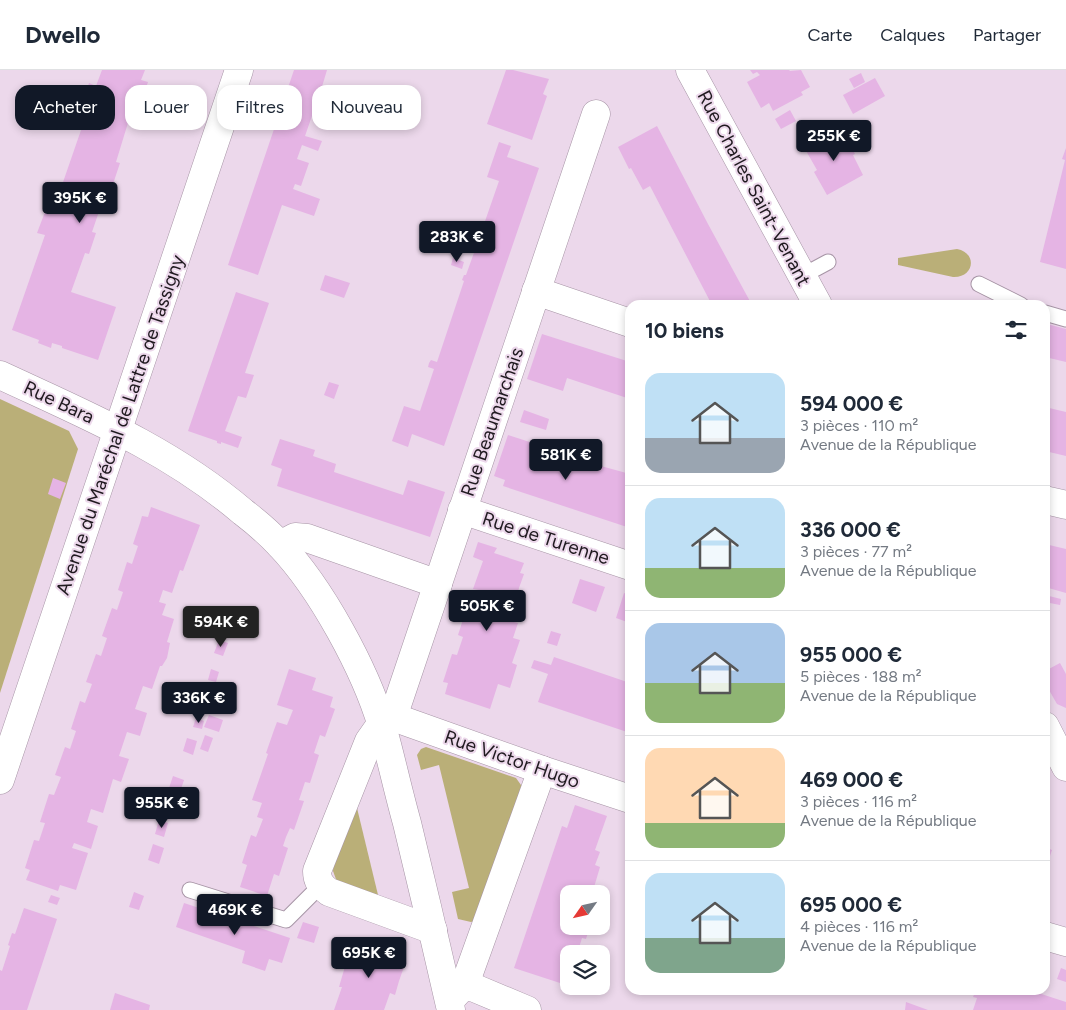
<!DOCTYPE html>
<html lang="fr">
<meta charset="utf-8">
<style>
body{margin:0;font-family:Figtree,sans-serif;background:#f6f6f7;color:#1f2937;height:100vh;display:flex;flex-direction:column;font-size:19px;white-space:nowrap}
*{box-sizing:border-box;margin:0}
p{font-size:16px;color:#747a83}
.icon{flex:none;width:28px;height:28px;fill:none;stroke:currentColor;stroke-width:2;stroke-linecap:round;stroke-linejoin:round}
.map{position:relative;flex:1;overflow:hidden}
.panel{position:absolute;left:625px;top:230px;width:425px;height:695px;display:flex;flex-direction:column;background:#fff;border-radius:15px;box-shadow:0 2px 8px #0003}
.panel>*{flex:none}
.top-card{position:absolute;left:15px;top:15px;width:475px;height:45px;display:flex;gap:10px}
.needle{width:32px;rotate:236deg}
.tools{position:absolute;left:560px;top:815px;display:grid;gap:10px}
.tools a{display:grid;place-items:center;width:50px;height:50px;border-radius:10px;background:#fff;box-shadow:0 2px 8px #0003;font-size:25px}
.price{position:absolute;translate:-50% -42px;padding:0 11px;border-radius:5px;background:#111827;color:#fff;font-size:16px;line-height:32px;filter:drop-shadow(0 1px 2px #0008)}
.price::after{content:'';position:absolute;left:50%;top:30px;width:15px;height:11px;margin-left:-8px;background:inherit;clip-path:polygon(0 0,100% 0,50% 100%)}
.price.selected{background:#222;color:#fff}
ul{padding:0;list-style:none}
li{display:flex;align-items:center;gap:15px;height:125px;padding:0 20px}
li+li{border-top:1px solid #e0e1e3}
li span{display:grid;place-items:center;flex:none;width:140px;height:100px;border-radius:15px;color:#555}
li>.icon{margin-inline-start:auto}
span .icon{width:60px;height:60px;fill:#fffc;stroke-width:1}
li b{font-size:21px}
h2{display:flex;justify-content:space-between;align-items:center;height:60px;padding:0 20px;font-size:21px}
.pill{padding:0 18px;border-radius:15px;background:#fff;box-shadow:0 2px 8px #0003;font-size:18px;line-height:45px}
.pill.selected{background:#111827;color:#fff}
header{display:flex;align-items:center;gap:30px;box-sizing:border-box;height:70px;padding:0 25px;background:#fff;border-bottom:1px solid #e0e1e3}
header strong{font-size:24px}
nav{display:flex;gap:28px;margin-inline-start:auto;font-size:18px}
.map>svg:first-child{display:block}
.green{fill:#baaf78}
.building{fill:#e5b4e4}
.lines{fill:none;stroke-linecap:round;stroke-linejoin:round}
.lane-casing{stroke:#a795a6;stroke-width:17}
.street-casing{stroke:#a795a6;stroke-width:29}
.secondary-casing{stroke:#a795a6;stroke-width:29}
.lane{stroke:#fff;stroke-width:15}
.street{stroke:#fff;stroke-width:28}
.secondary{stroke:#fff;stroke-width:28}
.labels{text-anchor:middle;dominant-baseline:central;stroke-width:4;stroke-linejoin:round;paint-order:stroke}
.street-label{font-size:19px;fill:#201a20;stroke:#ecd8eb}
</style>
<header>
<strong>Dwello</strong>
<nav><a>Carte</a><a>Calques</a><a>Partager</a></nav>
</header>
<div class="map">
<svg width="1066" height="940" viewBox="0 0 1066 940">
<rect width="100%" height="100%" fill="#ecd8eb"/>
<g class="green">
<path d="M957,179C978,183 974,208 953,207L898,195V188Z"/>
<polygon points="0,329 69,361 78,379 0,623"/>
<polygon points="426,677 516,708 521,715 522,721 475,851 471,852 458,849 452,822 469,818 439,695 421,700 417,685 421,679"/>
<polygon points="357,738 379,829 337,812 333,801 334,790 352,742"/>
</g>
<g class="building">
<polygon points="102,0 145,0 141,10 148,12 141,32 135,30 116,92 120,93 113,114 109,112 92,162 96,163 89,184 85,183 71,222 116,237 98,290 62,278 62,276 52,273 51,278 38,273 39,270 12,260 45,165 37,163 45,142 52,144 89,37 82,34 89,13 96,16"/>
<polygon points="294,0 327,0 321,20 330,23 322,46 313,43 305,66 322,71 318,81 302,75 297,89 309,93 301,116 295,114 293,119 320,129 314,146 282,135 258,205 228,195"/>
<polygon points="506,0 513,0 549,9 543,24 547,26 532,70 487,54"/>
<polygon points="750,0 789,0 790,1 801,0 810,17 801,22 803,25 773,41 769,33 761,38 747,12 760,5 757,2 753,4"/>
<polygon points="861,3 865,12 854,18 849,9"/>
<polygon points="875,8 885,26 853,44 843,25"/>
<polygon points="790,40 796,51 781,59 775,49"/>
<polygon points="657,56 708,154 752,235 712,235 650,116 643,120 631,98 629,99 618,77"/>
<polygon points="842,59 855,84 853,85 863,105 827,125 814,102 817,100 805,79"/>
<polygon points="499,72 511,76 507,87 539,98 444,376 412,364 408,377 392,371 404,336 420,341 434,299 428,297 429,293 431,290 437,292 464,211 462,210 464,205 466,205 475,180 467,177 475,155 483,157 499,111 487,107"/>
<polygon points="1066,78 1066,199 1040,192 1065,90 1062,89"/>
<polygon points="453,188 464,192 462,199 451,195"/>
<polygon points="325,205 350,213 344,228 320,220"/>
<polygon points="236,222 269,233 245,303 254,305 246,328 238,326 225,361 242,367 238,378 221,372 221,374 217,373 217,371 188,361"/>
<polygon points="1047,254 1066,259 1066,292 1045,287 1045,260"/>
<polygon points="542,264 630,292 630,329 567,308 563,321 527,309"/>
<polygon points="329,312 339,315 334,329 324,325"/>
<polygon points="1045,337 1066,342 1066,386 1045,381"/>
<polygon points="524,340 549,349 546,360 520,352"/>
<polygon points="508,365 567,384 566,387 589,395 590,393 630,404 630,458 503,416 505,410 494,406"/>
<polygon points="280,369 315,380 313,386 336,394 334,402 403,425 408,410 445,422 430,467 277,416 282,399 271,395"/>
<polygon points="53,408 66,413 60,429 48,424"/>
<polygon points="151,437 200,455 183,501 180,500 172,523 163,520 159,532 166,534 162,545 174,549 167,572 170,573 167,588 162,596 160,596 152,619 143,616 135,639 147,643 140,666 127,662 119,686 129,689 121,712 113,709 103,743 91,739 87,752 98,756 91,779 74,773 72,778 88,783 76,820 60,815 58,821 26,810 30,800 25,798 34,770 39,771 45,753 40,752 49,724 54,725 61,707 55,705 65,677 70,679 76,661 71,659 80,631 85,633 92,614 86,612 96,584 101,586 107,568 102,566 112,538 117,540 123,522 118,520 127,492 132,494 138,476 133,474 140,453 142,446 148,447"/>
<polygon points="478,472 497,478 494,483 524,493 520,503 524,504 519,518 515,532 511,531 508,540 517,543 514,552 518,553 513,568 520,570 512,593 517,595 510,618 498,614 490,639 445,624 448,613 443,612 452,584 457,585 463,567 458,565 467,537 473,539 479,520 473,519 483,491 473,487"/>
<polygon points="1045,474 1066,479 1066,523 1045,517"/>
<polygon points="580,509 605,517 596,542 572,533"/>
<polygon points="624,523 630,525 630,553 616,548"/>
<polygon points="1045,525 1061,529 1060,535 1045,532"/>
<polygon points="220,544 233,548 229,561 216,557"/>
<polygon points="551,561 561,564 557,576 547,573"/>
<polygon points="219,570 228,573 223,586 214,583"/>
<polygon points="554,587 630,613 630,663 538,632 548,604 531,598 534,590 551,595"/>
<polygon points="1060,593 1066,604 1066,638 1057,634 1045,613 1045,601"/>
<polygon points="211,599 219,602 216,612 208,610"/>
<polygon points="289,599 316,608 312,620 333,627 330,637 335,639 325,667 320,665 314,683 319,685 310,713 305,712 299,730 304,731 294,760 290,758 286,767 283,776 288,778 279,806 274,804 267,826 240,817 247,795 242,793 251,765 256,767 263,749 257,747 262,733 252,730 268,684 266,683 274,660 277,652 287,655 293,640 277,635"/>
<polygon points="200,619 209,622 204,634 196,631"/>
<polygon points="221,619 231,622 227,633 217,629"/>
<polygon points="209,645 223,650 219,662 204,657"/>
<polygon points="196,648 204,651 202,659 193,657"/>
<polygon points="205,665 213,668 208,682 200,679"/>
<polygon points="187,668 197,671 193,685 183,681"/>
<polygon points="173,706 184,710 178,728 167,724"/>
<polygon points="575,735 607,746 595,780 600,782 595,795 600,797 592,824 569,824 569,856 590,856 586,869 582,868 577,884 569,884 569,905 563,903 560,913 514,898 562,756 567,758"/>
<polygon points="159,750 168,753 164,767 155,764"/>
<polygon points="153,774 164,778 159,794 148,790"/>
<polygon points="1045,777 1052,780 1045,801"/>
<polygon points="134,822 144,826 139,840 129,837"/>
<polygon points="51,825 60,828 57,835 48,832"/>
<polygon points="184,833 290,868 282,893 269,889 265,901 242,893 245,881 176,857"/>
<polygon points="24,838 57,849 27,940 0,940 0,900 2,901 10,876 8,875 12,863 15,864"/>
<polygon points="303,852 319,857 314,873 297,868"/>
<polygon points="358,870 402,885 399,895 404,897 399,911 395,925 390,923 384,940 334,940 342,917 339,917 346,893 350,895"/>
<polygon points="1061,898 1066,900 1066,912 1057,909"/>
<polygon points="976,920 1029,920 1066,932 1066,940 973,940 977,928 973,927"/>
<polygon points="115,923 150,935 149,940 110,940"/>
<polygon points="906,932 928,940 905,940"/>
</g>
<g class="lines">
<defs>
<g id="lane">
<polyline points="802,206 828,192"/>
<polyline points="979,214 1021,235"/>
<polyline points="1045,243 1066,249"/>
<polyline points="190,820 286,850 321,815"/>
</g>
<g id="street">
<polyline points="536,221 630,253"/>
<path d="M0,305C86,345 169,379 243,442C256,452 269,463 280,475C321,518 365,599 382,656C391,688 398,721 407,753C422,815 437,878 451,940"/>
<polyline points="1045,430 1066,435"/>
<polyline points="462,440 630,496"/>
<polyline points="280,475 295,467 307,468 438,514"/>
<polyline points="393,647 542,700 630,729"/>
<path d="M433,860L329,822C321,816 317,811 317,801L369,671L381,654L393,647L596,44"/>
<polyline points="1045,866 1066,872"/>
<polyline points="465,914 542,700"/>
<polyline points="453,927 465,914 527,940"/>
</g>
<g id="secondary">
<polyline points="690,0 818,235"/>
<polyline points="1045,656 1066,697"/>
<polyline points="0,710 239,0"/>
</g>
</defs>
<use href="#lane" class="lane-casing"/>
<use href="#street" class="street-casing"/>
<use href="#secondary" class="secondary-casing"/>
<use href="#lane" class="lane"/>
<use href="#street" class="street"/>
<use href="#secondary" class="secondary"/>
</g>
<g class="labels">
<g class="street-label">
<text transform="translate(754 118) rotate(62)">Rue Charles Saint-Venant</text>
<text transform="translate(59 332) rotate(25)">Rue Bara</text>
<text transform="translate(492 352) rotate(-71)">Rue Beaumarchais</text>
<text transform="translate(120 355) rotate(-71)">Avenue du Maréchal de Lattre de Tassigny</text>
<text transform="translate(546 468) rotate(18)">Rue de Turenne</text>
<text transform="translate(512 689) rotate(19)">Rue Victor Hugo</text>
</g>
</g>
</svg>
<div class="tools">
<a><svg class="needle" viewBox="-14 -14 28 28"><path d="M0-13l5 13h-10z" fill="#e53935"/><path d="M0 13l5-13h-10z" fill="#747a83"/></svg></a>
<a><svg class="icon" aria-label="layers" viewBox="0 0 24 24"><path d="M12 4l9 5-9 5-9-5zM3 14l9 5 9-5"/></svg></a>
</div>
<b class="price" style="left:834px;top:92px">255K €</b>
<b class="price" style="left:80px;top:154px">395K €</b>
<b class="price" style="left:457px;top:193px">283K €</b>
<b class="price" style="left:566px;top:411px">581K €</b>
<b class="price" style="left:487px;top:562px">505K €</b>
<b class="price selected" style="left:221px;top:578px">594K €</b>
<b class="price" style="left:199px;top:654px">336K €</b>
<b class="price" style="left:162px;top:759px">955K €</b>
<b class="price" style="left:235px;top:866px">469K €</b>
<b class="price" style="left:369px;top:909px">695K €</b>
<div class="top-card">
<a class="pill selected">Acheter</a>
<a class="pill">Louer</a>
<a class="pill">Filtres</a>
<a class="pill">Nouveau</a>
</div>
<section class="panel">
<h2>10 biens<svg class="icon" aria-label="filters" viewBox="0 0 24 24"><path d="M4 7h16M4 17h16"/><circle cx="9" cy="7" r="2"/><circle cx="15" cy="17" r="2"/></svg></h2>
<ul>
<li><span style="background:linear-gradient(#bfe0f5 65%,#9aa5b1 0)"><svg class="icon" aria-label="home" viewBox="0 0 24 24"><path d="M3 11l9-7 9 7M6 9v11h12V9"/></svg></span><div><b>594 000 €</b><p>3 pièces · 110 m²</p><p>Avenue de la République</p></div></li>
<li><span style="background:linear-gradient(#bfe0f5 70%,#8fb573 0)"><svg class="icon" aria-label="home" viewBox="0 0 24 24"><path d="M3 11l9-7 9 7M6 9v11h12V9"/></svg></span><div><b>336 000 €</b><p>3 pièces · 77 m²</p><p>Avenue de la République</p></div></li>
<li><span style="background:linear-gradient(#a9c7e8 60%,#8fb573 0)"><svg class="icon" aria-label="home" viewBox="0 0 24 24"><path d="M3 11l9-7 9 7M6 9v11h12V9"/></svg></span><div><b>955 000 €</b><p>5 pièces · 188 m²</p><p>Avenue de la République</p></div></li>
<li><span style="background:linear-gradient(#ffd9b3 75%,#8fb573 0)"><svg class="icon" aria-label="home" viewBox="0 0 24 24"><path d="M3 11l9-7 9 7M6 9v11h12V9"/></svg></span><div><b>469 000 €</b><p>3 pièces · 116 m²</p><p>Avenue de la République</p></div></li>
<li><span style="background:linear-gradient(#bfe0f5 65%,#7fa58c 0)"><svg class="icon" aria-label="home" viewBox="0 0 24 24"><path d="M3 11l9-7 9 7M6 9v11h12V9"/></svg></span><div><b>695 000 €</b><p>4 pièces · 116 m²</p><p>Avenue de la République</p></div></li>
</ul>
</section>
</div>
